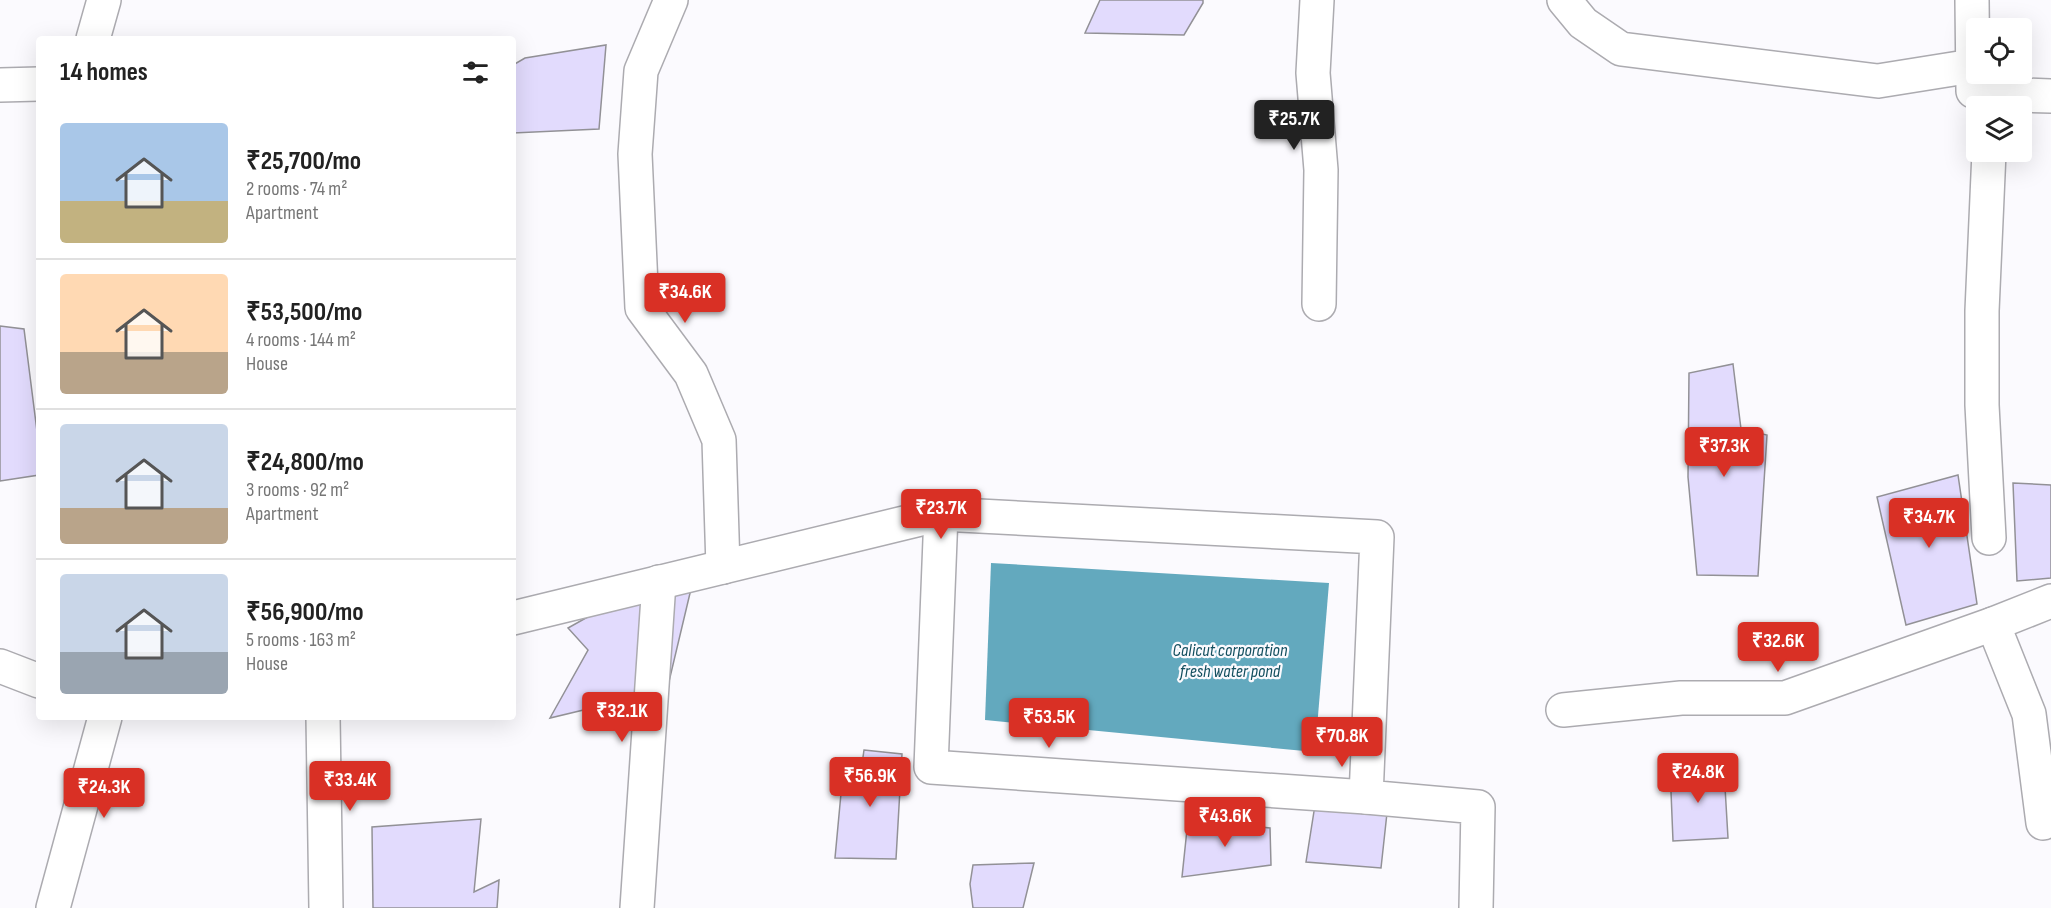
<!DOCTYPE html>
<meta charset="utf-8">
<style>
body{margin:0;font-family:"Sofia Sans Condensed",sans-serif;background:#f6f6f6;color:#222;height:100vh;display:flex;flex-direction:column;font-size:22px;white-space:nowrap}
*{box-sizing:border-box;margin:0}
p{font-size:20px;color:#767676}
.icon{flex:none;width:33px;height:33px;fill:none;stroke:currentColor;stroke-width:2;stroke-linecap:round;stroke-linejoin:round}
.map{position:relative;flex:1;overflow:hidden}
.sheet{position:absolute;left:36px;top:36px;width:480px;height:684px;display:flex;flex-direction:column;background:#fff;border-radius:6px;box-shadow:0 6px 24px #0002}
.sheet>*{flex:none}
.fabs{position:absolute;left:1966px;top:18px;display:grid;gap:12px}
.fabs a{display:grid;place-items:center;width:66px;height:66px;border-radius:6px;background:#fff;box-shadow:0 6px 24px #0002;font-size:30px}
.price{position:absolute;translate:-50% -51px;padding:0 14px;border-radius:6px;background:#d93025;color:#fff;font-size:20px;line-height:39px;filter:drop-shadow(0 2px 3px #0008)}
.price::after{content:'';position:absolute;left:50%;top:36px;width:18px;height:14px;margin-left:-9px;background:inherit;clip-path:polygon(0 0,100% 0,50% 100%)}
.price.active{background:#222;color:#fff}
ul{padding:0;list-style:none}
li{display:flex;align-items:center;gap:18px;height:150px;padding:0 24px}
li+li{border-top:2px solid #e0e0e0}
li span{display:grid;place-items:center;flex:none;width:168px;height:120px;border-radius:6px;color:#555}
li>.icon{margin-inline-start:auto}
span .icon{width:72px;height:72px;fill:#fffc;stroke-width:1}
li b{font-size:26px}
h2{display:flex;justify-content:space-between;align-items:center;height:72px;padding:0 24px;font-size:26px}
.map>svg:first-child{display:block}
.water{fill:#63a9be}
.building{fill:#e2dbfd;stroke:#929196;stroke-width:1.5}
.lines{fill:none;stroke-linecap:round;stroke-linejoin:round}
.minor-casing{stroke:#acabb0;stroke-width:36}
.minor{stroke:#fff;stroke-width:33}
.labels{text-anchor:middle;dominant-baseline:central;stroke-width:4.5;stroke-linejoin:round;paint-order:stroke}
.water-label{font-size:18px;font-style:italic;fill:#134f5f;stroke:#fbfafe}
</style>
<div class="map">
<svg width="2051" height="908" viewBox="0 0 2051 908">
<rect width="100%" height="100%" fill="#fbfafe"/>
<polygon class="water" points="991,563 1329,583 1315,752 985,720"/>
<g class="building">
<polygon points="1100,0 1203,0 1203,3 1184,35 1085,33"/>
<polygon points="606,45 599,129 513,133 513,65 525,58"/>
<polygon points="0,326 24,329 39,447 39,475 0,481"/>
<polygon points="1733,364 1741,429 1767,435 1758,576 1697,575 1688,477 1689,373"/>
<polygon points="1958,475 1977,604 1906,625 1877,497"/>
<polygon points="2013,483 2051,485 2051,578 2017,581"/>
<polygon points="691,589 667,690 550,718 588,650 568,628 609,605"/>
<polygon points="864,750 902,754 896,859 835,858 843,772 862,764"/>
<polygon points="1670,767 1724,770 1728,838 1673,841"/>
<polygon points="1315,805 1387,813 1381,868 1306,862"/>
<polygon points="481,819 474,892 499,880 497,908 373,908 372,827"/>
<polygon points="1188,820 1270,828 1271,865 1182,877"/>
<polygon points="1034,863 1023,908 973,908 970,884 973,865"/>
</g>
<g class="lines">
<defs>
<g id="minor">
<polyline points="671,0 641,71 635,154 642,308 691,374 719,440 723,567"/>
<polyline points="1317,0 1313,73 1321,170 1319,304"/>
<polyline points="1564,0 1583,23 1621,49 1878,81 1972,66"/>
<polyline points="1972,0 1973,91 1991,94 2051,96"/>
<polyline points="93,39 104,0"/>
<polyline points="0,85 39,84"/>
<polyline points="1989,152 1982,311 1982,405 1989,538"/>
<polyline points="941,514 931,767 1366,797"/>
<polyline points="513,618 941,514 1377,537 1366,797 1478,807 1476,908"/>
<polyline points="0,666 39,681"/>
<polyline points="1563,710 1681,698 1785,698 1993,624"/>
<polyline points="323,717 326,908"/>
<polyline points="2043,823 2029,714 1993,624 2051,601"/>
<polyline points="53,908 105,717"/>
<polyline points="637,908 659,582"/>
</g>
</defs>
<use href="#minor" class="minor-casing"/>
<use href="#minor" class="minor"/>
</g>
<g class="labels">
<g class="water-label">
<text x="1230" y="650">Calicut corporation<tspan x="1230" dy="21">fresh water pond</tspan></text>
</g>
</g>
</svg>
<div class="fabs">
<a><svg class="icon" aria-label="locate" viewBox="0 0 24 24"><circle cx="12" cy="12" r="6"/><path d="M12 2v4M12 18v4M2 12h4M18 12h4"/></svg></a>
<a><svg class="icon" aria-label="layers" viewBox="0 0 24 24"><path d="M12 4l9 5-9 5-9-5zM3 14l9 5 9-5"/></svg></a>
</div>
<b class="price active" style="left:1294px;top:151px">₹25.7K</b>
<b class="price" style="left:685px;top:324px">₹34.6K</b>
<b class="price" style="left:1724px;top:478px">₹37.3K</b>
<b class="price" style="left:941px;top:540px">₹23.7K</b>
<b class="price" style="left:1929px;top:549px">₹34.7K</b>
<b class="price" style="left:1778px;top:673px">₹32.6K</b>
<b class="price" style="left:622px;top:743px">₹32.1K</b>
<b class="price" style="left:1049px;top:749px">₹53.5K</b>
<b class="price" style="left:1342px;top:768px">₹70.8K</b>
<b class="price" style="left:1698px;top:804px">₹24.8K</b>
<b class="price" style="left:870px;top:808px">₹56.9K</b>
<b class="price" style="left:350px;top:812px">₹33.4K</b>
<b class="price" style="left:104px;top:819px">₹24.3K</b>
<b class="price" style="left:1225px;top:848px">₹43.6K</b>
<section class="sheet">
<h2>14 homes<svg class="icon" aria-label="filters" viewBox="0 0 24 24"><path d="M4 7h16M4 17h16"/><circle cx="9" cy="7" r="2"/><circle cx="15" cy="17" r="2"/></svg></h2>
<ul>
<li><span style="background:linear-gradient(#a9c7e8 65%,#c2b280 0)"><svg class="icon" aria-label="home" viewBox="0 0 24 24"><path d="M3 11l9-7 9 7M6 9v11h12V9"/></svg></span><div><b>₹25,700/mo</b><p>2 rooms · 74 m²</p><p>Apartment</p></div></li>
<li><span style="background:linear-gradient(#ffd9b3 65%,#b9a48a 0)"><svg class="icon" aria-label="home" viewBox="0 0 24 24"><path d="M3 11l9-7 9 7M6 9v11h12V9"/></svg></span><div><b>₹53,500/mo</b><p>4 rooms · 144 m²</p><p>House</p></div></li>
<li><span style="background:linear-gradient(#c9d6e8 70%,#b9a48a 0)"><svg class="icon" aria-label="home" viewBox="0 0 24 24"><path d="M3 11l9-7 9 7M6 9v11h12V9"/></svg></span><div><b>₹24,800/mo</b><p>3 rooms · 92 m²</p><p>Apartment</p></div></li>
<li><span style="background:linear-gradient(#c9d6e8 65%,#9aa5b1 0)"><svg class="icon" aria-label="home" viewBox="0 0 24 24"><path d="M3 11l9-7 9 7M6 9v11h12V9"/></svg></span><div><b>₹56,900/mo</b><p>5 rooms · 163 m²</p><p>House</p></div></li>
</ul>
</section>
</div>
